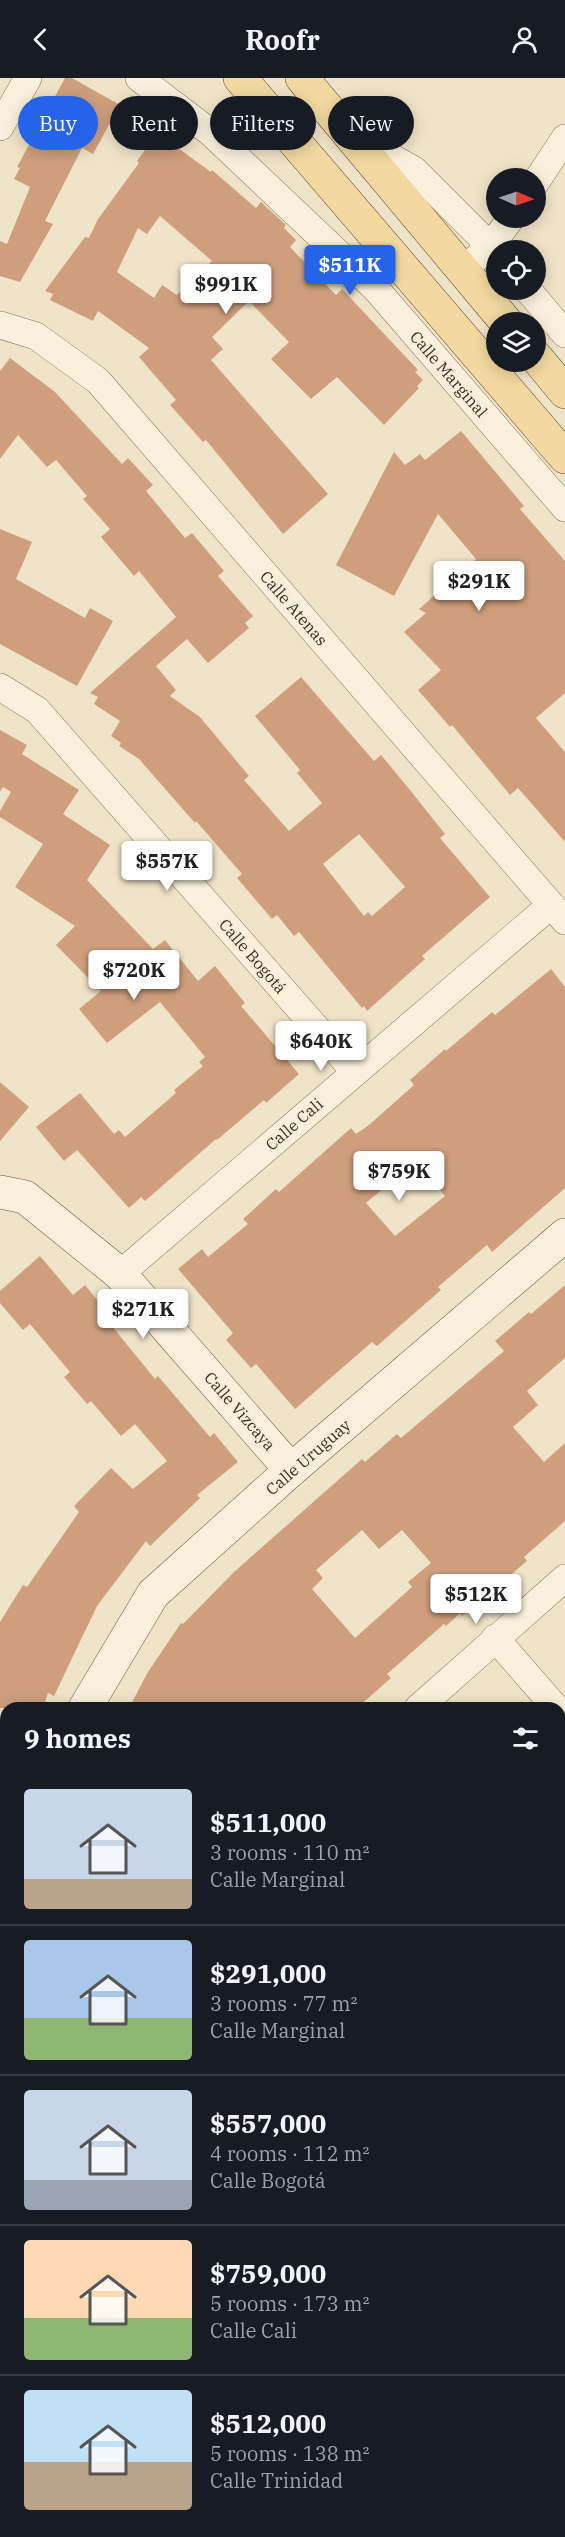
<!DOCTYPE html>
<meta charset="utf-8">
<style>
body{margin:0;font-family:"IBM Plex Serif",serif;background:#20242c;color:#f1f3f6;height:100vh;display:flex;flex-direction:column;font-size:22px;white-space:nowrap}
*{box-sizing:border-box;margin:0}
p{font-size:20px;color:#9ea1a6}
.icon{flex:none;width:33px;height:33px;fill:none;stroke:currentColor;stroke-width:2;stroke-linecap:round;stroke-linejoin:round}
.map{position:relative;flex:1;overflow:hidden}
.sheet{position:absolute;left:0px;top:1624px;width:566px;height:836px;display:flex;flex-direction:column;background:#171b24;border-radius:18px 18px 0 0;box-shadow:0 3px 15px #0003}
.sheet>*{flex:none}
.guide{position:absolute;left:18px;top:18px;width:530px;height:54px;display:flex;gap:12px}
.needle{width:39px;rotate:92deg}
.tools{position:absolute;left:486px;top:90px;display:grid;gap:12px}
.tools a{display:grid;place-items:center;width:60px;height:60px;border-radius:50%;background:#171b24;box-shadow:0 3px 15px #0003;font-size:30px}
.price{position:absolute;translate:-50% -51px;padding:0 14px;border-radius:6px;background:#fff;color:#222;font-size:20px;line-height:39px;filter:drop-shadow(0 2px 3px #0008)}
.price::after{content:'';position:absolute;left:50%;top:36px;width:18px;height:14px;margin-left:-9px;background:inherit;clip-path:polygon(0 0,100% 0,50% 100%)}
.price.on{background:#2563eb;color:#fff}
ul{padding:0;list-style:none}
li{display:flex;align-items:center;gap:18px;height:150px;padding:0 24px}
li+li{border-top:2px solid #363941}
li span{display:grid;place-items:center;flex:none;width:168px;height:120px;border-radius:6px;color:#555}
li>.icon{margin-inline-start:auto}
span .icon{width:72px;height:72px;fill:#fffc;stroke-width:1}
li b{font-size:26px}
h2{display:flex;justify-content:space-between;align-items:center;height:72px;padding:0 24px;font-size:26px}
.chip{padding:0 21px;border-radius:27px;background:#171b24;box-shadow:0 3px 15px #0003;font-size:21px;line-height:54px}
.chip.on{background:#2563eb;color:#fff}
header{display:flex;justify-content:space-between;align-items:center;height:78px;padding:0 24px;background:#171b24;font-size:27px;font-weight:700}
.map>svg:first-child{display:block}
.building{fill:#cf9f7d;fill-rule:evenodd}
.lines{fill:none;stroke-linecap:round;stroke-linejoin:round}
.street-casing{stroke:#8d765c;stroke-width:28}
.secondary-casing{stroke:#6f573f;stroke-width:34}
.primary-casing{stroke:#5b4430;stroke-width:34}
.street{stroke:#faf1dc;stroke-width:27}
.secondary{stroke:#faf1dc;stroke-width:33}
.primary{stroke:#f3d9a0;stroke-width:33}
.labels{text-anchor:middle;dominant-baseline:central;stroke-width:4.5;stroke-linejoin:round;paint-order:stroke}
.street-label{font-size:16px;fill:#3d2e20;stroke:#f7eed8}
</style>
<header><svg class="icon" aria-label="back" viewBox="0 0 24 24"><path d="M15 5l-7 7 7 7"/></svg>Roofr<svg class="icon" aria-label="person" viewBox="0 0 24 24"><circle cx="12" cy="8" r="4"/><path d="M4 21q1-7 8-7t8 7"/></svg></header>
<div class="map">
<svg width="565" height="2459" viewBox="0 0 565 2459">
<rect width="100%" height="100%" fill="#f0e4c8"/>
<g class="building">
<polygon points="65,0 72,0 120,27 93,76 82,70 45,143 53,146 20,204 0,198 0,163 7,166 30,109 14,101 20,90 17,89"/>
<path d="M157,55L211,94L212,92L256,130L261,124L286,147L284,150L296,162L290,169L336,217L342,211L418,292L415,294L423,302L417,308L419,310L384,347L337,299L311,321L271,281L289,264L249,223L212,259L223,271L211,282L328,416L283,456L206,362L203,364L170,327L176,322L139,279L149,270L98,233L93,243L50,222L53,216L45,213L85,159L89,160L98,141L139,85L137,83ZM160,138L212,183L177,217L162,207L154,220L117,194L138,150L147,156Z"/>
<path d="M10,280L55,314L122,386L128,380L153,407L146,413L185,460L192,455L224,493L218,498L253,538L245,545L249,550L208,585L187,561L156,588L176,612L170,618L200,639L249,698L244,702L289,753L322,725L297,695L300,692L255,638L301,599L374,683L381,677L410,712L445,756L440,760L490,819L422,878L425,881L367,933L364,928L362,930L299,854L294,858L277,837L272,841L237,800L242,796L196,743L195,745L139,681L119,668L121,665L111,658L120,643L94,626L98,619L90,615L176,539L139,493L134,498L101,459L110,451L83,421L87,418L56,382L47,389L18,357L0,381V293ZM359,756L405,809L372,838L368,834L364,838L323,786Z"/>
<polygon points="461,353 524,428 520,431 565,483 565,615 536,640 565,674 565,764 518,710 510,717 452,647 450,649 418,612 441,592 404,554 426,535 419,531 476,481 438,436 394,518 336,487 394,374 405,387 420,376 425,382"/>
<polygon points="0,451 32,464 16,501 85,540 90,530 113,543 77,608 0,566"/>
<polygon points="0,652 27,667 22,676 79,712 63,736 110,767 87,802 153,871 165,862 198,903 215,888 245,925 241,928 299,996 266,1025 264,1022 217,1062 216,1061 145,1123 141,1119 129,1130 77,1072 64,1083 36,1049 80,1015 114,1056 119,1052 125,1059 176,1015 174,1012 203,988 199,984 205,979 160,924 107,965 79,931 101,913 56,867 75,848 15,809 43,766 0,739 0,733 11,714 3,709 0,714"/>
<path d="M551,891L565,909V1110L492,1174L487,1167L438,1209L441,1212L377,1268L372,1264L295,1331L256,1286L251,1290L226,1262L233,1255L178,1191L202,1171L208,1179L248,1146L243,1141L276,1111L279,1114L351,1050L356,1056L369,1047L414,1007L410,1002L445,971L446,973L492,934L495,937ZM415,1083L445,1118L395,1158L366,1125Z"/>
<polygon points="0,1004 29,1029 0,1063"/>
<polygon points="40,1178 73,1217 85,1207 102,1228 98,1231 155,1301 158,1298 210,1359 214,1355 238,1384 197,1417 200,1420 150,1468 146,1463 97,1528 54,1618 48,1615 43,1630 0,1630 0,1544 23,1507 27,1509 79,1434 74,1428 111,1390 133,1411 167,1383 135,1346 121,1358 91,1323 87,1326 64,1299 70,1294 30,1246 23,1252 0,1225 0,1213"/>
<path d="M565,1207V1280L527,1313L538,1327L513,1349L544,1384L565,1365V1443L524,1479L527,1483L462,1538L460,1535L446,1548L444,1546L387,1596L391,1600L357,1630H129L148,1594L181,1545L183,1546L234,1494L362,1381L365,1384L397,1356L401,1360L504,1273L495,1263L529,1234L531,1236ZM362,1452L379,1471L402,1452L431,1485L408,1504L412,1509L355,1560L312,1511L323,1500L316,1492Z"/>
</g>
<g class="lines">
<defs>
<g id="street">
<polyline points="139,0 210,54 376,211 565,430"/>
<polyline points="0,49 28,0"/>
<polyline points="357,60 414,92 496,174"/>
<polyline points="536,104 565,60"/>
<polyline points="461,193 491,168 511,140"/>
<polyline points="528,212 565,256"/>
<polyline points="0,247 36,258 98,303 565,843"/>
<polyline points="0,609 37,632 355,994"/>
<polyline points="120,1196 551,827"/>
<polyline points="495,1560 556,1630"/>
<polyline points="418,1630 565,1500"/>
<polyline points="560,2035 565,2041"/>
<polyline points="0,2128 6,2129"/>
<polyline points="560,2435 565,2441"/>
<polyline points="193,2459 194,2454"/>
</g>
<g id="secondary">
<polyline points="0,1114 25,1119 120,1196 291,1392"/>
<polyline points="85,1630 153,1516 291,1392 565,1157"/>
<polyline points="0,2039 6,2009"/>
</g>
<g id="primary">
<polyline points="240,0 565,379"/>
<polyline points="302,0 506,244"/>
<polyline points="536,279 565,314"/>
</g>
</defs>
<use href="#street" class="street-casing"/>
<use href="#secondary" class="secondary-casing"/>
<use href="#primary" class="primary-casing"/>
<use href="#street" class="street"/>
<use href="#secondary" class="secondary"/>
<use href="#primary" class="primary"/>
</g>
<g class="labels">
<g class="street-label">
<text transform="translate(449 296) rotate(49)">Calle Marginal</text>
<text transform="translate(294 530) rotate(49)">Calle Atenas</text>
<text transform="translate(253 878) rotate(49)">Calle Bogotá</text>
<text transform="translate(294 1046) rotate(-41)">Calle Cali</text>
<text transform="translate(240 1333) rotate(49)">Calle Vizcaya</text>
<text transform="translate(308 1379) rotate(-41)">Calle Uruguay</text>
</g>
</g>
</svg>
<div class="tools">
<a><svg class="needle" viewBox="-14 -14 28 28"><path d="M0-13l5 13h-10z" fill="#e53935"/><path d="M0 13l5-13h-10z" fill="#9ea1a6"/></svg></a>
<a><svg class="icon" aria-label="locate" viewBox="0 0 24 24"><circle cx="12" cy="12" r="6"/><path d="M12 2v4M12 18v4M2 12h4M18 12h4"/></svg></a>
<a><svg class="icon" aria-label="layers" viewBox="0 0 24 24"><path d="M12 4l9 5-9 5-9-5zM3 14l9 5 9-5"/></svg></a>
</div>
<b class="price on" style="left:350px;top:218px">$511K</b>
<b class="price" style="left:226px;top:237px">$991K</b>
<b class="price" style="left:479px;top:534px">$291K</b>
<b class="price" style="left:167px;top:814px">$557K</b>
<b class="price" style="left:134px;top:923px">$720K</b>
<b class="price" style="left:321px;top:994px">$640K</b>
<b class="price" style="left:399px;top:1124px">$759K</b>
<b class="price" style="left:143px;top:1262px">$271K</b>
<b class="price" style="left:476px;top:1547px">$512K</b>
<div class="guide">
<a class="chip on">Buy</a>
<a class="chip">Rent</a>
<a class="chip">Filters</a>
<a class="chip">New</a>
</div>
<section class="sheet">
<h2>9 homes<svg class="icon" aria-label="filters" viewBox="0 0 24 24"><path d="M4 7h16M4 17h16"/><circle cx="9" cy="7" r="2"/><circle cx="15" cy="17" r="2"/></svg></h2>
<ul>
<li><span style="background:linear-gradient(#c9d6e8 75%,#b9a48a 0)"><svg class="icon" aria-label="home" viewBox="0 0 24 24"><path d="M3 11l9-7 9 7M6 9v11h12V9"/></svg></span><div><b>$511,000</b><p>3 rooms · 110 m²</p><p>Calle Marginal</p></div></li>
<li><span style="background:linear-gradient(#a9c7e8 65%,#8fb573 0)"><svg class="icon" aria-label="home" viewBox="0 0 24 24"><path d="M3 11l9-7 9 7M6 9v11h12V9"/></svg></span><div><b>$291,000</b><p>3 rooms · 77 m²</p><p>Calle Marginal</p></div></li>
<li><span style="background:linear-gradient(#c9d6e8 75%,#9aa5b1 0)"><svg class="icon" aria-label="home" viewBox="0 0 24 24"><path d="M3 11l9-7 9 7M6 9v11h12V9"/></svg></span><div><b>$557,000</b><p>4 rooms · 112 m²</p><p>Calle Bogotá</p></div></li>
<li><span style="background:linear-gradient(#ffd9b3 65%,#8fb573 0)"><svg class="icon" aria-label="home" viewBox="0 0 24 24"><path d="M3 11l9-7 9 7M6 9v11h12V9"/></svg></span><div><b>$759,000</b><p>5 rooms · 173 m²</p><p>Calle Cali</p></div></li>
<li><span style="background:linear-gradient(#bfe0f5 60%,#b9a48a 0)"><svg class="icon" aria-label="home" viewBox="0 0 24 24"><path d="M3 11l9-7 9 7M6 9v11h12V9"/></svg></span><div><b>$512,000</b><p>5 rooms · 138 m²</p><p>Calle Trinidad</p></div></li>
</ul>
</section>
</div>
